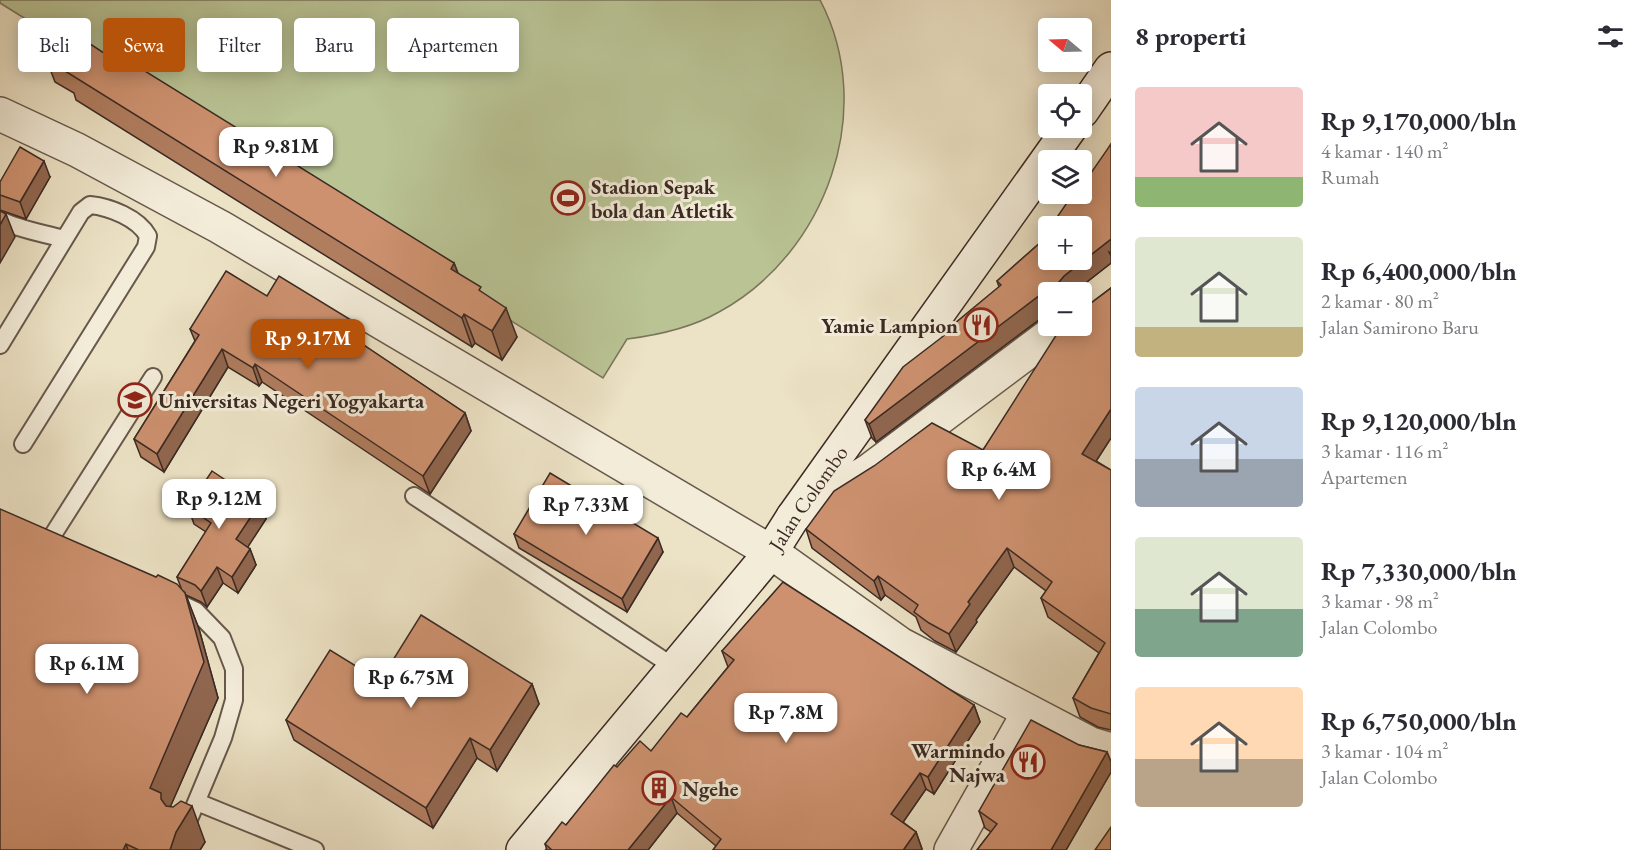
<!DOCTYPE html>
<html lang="id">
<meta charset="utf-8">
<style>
body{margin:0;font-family:"EB Garamond",serif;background:#f7f7f7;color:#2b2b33;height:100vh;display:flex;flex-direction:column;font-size:22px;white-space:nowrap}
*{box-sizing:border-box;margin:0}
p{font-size:20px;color:#7c7c81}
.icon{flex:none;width:33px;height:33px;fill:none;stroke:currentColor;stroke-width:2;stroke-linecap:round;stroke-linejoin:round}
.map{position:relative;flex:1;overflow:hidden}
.drawer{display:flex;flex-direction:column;background:#fff;width:540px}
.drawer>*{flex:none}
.guide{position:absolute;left:18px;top:18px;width:570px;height:54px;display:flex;gap:12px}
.needle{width:39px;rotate:289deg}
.controls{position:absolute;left:1038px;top:18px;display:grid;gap:12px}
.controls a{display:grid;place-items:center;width:54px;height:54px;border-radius:6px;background:#fff;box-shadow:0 3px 15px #0003;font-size:30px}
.price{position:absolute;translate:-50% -51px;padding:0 14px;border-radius:12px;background:#fff;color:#222;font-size:20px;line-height:39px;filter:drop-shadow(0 2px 3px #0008)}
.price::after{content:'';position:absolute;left:50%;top:36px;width:18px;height:14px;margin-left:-9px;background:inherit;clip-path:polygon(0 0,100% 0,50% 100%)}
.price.selected{background:#b45309;color:#fff}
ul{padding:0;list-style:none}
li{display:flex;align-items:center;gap:18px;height:150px;padding:0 24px}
li span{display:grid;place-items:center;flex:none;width:168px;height:120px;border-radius:6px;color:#555}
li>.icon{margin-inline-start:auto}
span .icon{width:72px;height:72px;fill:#fffc;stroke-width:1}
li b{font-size:26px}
h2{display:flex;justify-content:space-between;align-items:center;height:72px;padding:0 24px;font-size:26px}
.tag{padding:0 21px;border-radius:6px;background:#fff;box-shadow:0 3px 15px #0003;font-size:21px;line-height:54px}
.tag.selected{background:#b45309;color:#fff}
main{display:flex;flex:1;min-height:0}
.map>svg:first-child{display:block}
.green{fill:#b9c394;stroke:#7a765c;stroke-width:1.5}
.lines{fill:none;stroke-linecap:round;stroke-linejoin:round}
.service-casing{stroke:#67584c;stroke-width:20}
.minor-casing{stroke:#67584c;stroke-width:36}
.secondary-casing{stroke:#3b2a24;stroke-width:36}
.service{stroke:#f3ecd9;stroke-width:16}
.minor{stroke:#f3ecd9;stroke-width:33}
.secondary{stroke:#f3ecd9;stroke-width:33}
.wall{fill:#b07d5f;stroke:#3b2a24;stroke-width:1.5}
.shaded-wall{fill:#90664e;stroke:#3b2a24;stroke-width:1.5}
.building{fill:#cd916f;stroke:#3b2a24;stroke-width:1.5}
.labels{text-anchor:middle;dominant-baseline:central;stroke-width:6;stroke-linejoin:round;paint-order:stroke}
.poi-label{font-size:21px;font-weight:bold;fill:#3b2a24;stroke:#f3ecd9;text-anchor:start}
.street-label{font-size:21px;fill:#3b2a24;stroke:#f3ecd9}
</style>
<main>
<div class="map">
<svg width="1111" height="850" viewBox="0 0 1111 850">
<rect width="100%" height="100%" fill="#ece2c5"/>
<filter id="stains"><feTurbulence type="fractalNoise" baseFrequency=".00333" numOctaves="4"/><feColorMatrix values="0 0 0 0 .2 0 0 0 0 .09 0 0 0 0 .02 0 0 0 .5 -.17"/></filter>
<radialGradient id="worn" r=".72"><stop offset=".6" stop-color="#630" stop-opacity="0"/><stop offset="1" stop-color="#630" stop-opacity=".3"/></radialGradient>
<path class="green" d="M0,0H820C878,110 826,254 719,312C691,328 659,335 627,339L603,378L0,3Z"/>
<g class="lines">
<defs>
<g id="service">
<path d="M0,220C20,230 43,233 64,239"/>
<path d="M0,345L81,212L90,205C110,207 138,218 148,236L146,247L23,444"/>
<polyline points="414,496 674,667"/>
<polyline points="49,541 153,377"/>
<polyline points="173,600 196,611 222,638 234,669 234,700 223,738 185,829"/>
<polyline points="197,802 315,850"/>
</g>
<g id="minor">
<polyline points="0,114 77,150 220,227 771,552 900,644 1091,744 1111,750"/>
<polyline points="793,517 870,470 1062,326"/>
<polyline points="951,850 1029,712"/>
</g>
<g id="secondary">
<polyline points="1082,111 1111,69"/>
<path id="s1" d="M523,850L771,552L793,517L1070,128"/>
</g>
</defs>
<use href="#service" class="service-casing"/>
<use href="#minor" class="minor-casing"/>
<use href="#secondary" class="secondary-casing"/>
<use href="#service" class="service"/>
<use href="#minor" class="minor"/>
<use href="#secondary" class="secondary"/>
</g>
<g class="wall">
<polygon points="83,43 113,59 454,263 458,273 482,293 517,337 502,360 475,343 472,347 76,100 74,93 55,82 44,53"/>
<polygon points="1111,144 1111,263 1074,292 1048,292 1048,313 876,442 872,438 865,420 949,332 948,329 999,287 997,281 1042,241 1082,194"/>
<polygon points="50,177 26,219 0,210 0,182"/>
<polygon points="1111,288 1111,438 1096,461 1111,470 1111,730 1098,727 1080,717 1073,698 1099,653 1048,617 1041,598 1046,591 1014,567 976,620 977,622 956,652 935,641 921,630 916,617 885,595 881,600 812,548 806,529 983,450 1087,306"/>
<polygon points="267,296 358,338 356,340 465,413 471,431 430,494 262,382 259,386 228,367 164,472 141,457 134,439 195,341 190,329"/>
<polygon points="260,503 266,519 247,547 250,549 256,565 238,593 223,583 207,607 201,602 186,595 199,629 218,698 170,807 205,842 200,850 0,850 181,588 177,577 206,532 194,524 188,507"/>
<polygon points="514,534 663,552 627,612 519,548"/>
<polygon points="722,651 974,705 980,722 934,794 926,789 903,822 916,832 922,849 921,850 713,850 716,846 677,813 648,850 547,850 545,844 566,825 617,767 651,751 687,717 728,667"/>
<polygon points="380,681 532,684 539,704 497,771 477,758 433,828 294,740 286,720"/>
<polygon points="1079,745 1107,752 1111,762 1111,772 1066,850 977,850 991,832 985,828 979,811"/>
</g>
<g class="shaded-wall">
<polygon points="44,161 50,177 26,219 20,202"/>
<polygon points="6,214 15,237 0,263 0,225"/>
<polygon points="1111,239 1111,253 1109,252 1111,256 1111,263 1074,292 1054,292 1053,289 1064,276"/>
<polygon points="454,263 465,292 451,269"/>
<polygon points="1044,292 1048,305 1048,313 876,442 869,424"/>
<polygon points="506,308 517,337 502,360 492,331"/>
<polygon points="464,314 475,343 472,347 462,318"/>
<polygon points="351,320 358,338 350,350 343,331"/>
<polygon points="222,349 228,367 164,472 157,454"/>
<polygon points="255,364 262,382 259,386 253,368"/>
<polygon points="1111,409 1111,438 1089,472 1082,454"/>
<polygon points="465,413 471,431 430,494 423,476"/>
<polygon points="260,503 266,519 242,556 236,539"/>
<polygon points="658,538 663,552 627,612 622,599"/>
<polygon points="1007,548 1014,567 976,620 977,622 956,652 949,634 968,602"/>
<polygon points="250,549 256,565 238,593 232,577"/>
<polygon points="217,567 223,583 207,607 201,591"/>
<polygon points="878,576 885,595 881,600 874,581"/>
<polygon points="185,593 199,629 218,698 168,812 150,788"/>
<polygon points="532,684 539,704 497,771 490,750"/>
<polygon points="974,705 980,722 934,794 928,777"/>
<polygon points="470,738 477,758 433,828 426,808"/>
<polygon points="1107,752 1111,762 1111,772 1066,850 1051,850"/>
<polygon points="920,773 926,789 897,831 891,814"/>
<polygon points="671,797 677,813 648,850 628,850"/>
<polygon points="192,806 205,842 200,850 170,850 176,832"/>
<polygon points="916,832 922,849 921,850 904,850 904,849"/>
<polygon points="126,844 128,850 123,850"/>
</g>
<g class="building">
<polygon points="59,29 83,43 84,40 113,59 116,53 454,263 451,269 481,287 479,290 506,308 492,331 464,314 462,318 65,71 68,67 44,53"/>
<polygon points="1111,144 1111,239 1064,276 1053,289 1044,292 869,424 865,420 903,367 950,331 948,329 1001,285 997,281 1042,241 1048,231 1048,260 1082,260 1082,226 1051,226 1073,194 1082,194 1082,186"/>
<polygon points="20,147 44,161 20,202 0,195 0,182"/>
<polygon points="0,211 6,214 0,225"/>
<polygon points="226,271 267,296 279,276 351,320 343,331 465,413 423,476 255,364 253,368 222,349 157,454 134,439 199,335 190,329"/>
<polygon points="1111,288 1111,409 1082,454 1111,470 1111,714 1091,708 1073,698 1105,643 1041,598 1052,582 1007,548 968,602 970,604 949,634 929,623 914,612 918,605 878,576 874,581 806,529 834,491 874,466 932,423 983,450 1062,326 1082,326 1082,307 1087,306"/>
<polygon points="212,471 260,503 236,539 250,549 232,577 217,567 201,591 195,585 177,577 211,523 188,507"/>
<polygon points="550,473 658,538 622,599 514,534"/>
<polygon points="0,509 156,577 158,575 177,584 185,593 204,662 150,788 161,793 161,799 166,806 173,807 181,801 192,806 176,832 170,850 139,850 126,844 123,850 0,850"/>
<polygon points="783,582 974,705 928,777 920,773 891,814 916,832 904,849 905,850 713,850 721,839 671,797 628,850 552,850 545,844 562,822 566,825 614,765 617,767 640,741 651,751 681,713 687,717 734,660 722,651"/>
<polygon points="421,615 532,684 490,750 470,738 426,808 286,720 330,650 380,681"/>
<polygon points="1031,720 1079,745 1107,752 1051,850 977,850 997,824 979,811"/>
<polygon points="1111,827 1111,850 1095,850"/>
</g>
<defs>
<symbol id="stadium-ring" viewBox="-11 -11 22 22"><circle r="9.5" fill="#f3ecd9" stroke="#8f2418" stroke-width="1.5"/><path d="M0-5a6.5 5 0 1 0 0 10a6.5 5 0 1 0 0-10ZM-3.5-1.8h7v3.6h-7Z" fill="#8f2418"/></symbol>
<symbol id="restaurant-ring" viewBox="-11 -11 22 22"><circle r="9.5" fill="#f3ecd9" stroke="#8f2418" stroke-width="1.5"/><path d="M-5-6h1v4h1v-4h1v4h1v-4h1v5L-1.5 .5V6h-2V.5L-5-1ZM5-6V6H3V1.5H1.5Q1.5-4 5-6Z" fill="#8f2418"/></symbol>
<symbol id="university-ring" viewBox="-11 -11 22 22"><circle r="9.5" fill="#f3ecd9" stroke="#8f2418" stroke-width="1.5"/><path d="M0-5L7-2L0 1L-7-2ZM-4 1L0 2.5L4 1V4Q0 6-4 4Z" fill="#8f2418"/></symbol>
<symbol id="building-ring" viewBox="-11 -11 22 22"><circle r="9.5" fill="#f3ecd9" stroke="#8f2418" stroke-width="1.5"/><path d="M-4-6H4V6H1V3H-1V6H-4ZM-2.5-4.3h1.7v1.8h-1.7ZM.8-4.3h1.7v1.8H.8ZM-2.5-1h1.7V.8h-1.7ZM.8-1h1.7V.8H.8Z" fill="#8f2418"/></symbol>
</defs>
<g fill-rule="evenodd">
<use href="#stadium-ring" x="549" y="179" width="38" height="38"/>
<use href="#restaurant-ring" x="962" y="306" width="38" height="38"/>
<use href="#university-ring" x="116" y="381" width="38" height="38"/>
<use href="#restaurant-ring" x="1009" y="743" width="38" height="38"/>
<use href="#building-ring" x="640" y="769" width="38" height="38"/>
</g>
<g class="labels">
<g class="poi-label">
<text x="591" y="186">Stadion Sepak<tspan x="591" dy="24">bola dan Atletik</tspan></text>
<text x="958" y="325" text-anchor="end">Yamie Lampion</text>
<text x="158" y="400">Universitas Negeri Yogyakarta</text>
<text x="1005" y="750" text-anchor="end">Warmindo<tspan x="1005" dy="24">Najwa</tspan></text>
<text x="682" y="788">Ngehe</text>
</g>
<g class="street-label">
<text stroke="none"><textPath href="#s1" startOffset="453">Jalan Colombo</textPath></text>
</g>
</g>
<rect width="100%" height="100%" filter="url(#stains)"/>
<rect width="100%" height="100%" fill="url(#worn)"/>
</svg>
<div class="controls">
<a><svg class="needle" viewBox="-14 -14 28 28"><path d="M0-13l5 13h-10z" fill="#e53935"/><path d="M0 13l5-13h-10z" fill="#7c7c81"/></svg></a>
<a><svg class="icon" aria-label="locate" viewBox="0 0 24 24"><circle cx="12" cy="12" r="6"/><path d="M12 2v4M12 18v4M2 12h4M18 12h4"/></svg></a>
<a><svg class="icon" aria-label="layers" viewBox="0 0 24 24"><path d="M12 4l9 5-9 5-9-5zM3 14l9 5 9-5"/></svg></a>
<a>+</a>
<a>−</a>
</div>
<b class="price" style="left:276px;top:178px">Rp 9.81M</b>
<b class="price selected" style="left:308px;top:370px">Rp 9.17M</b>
<b class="price" style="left:999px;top:501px">Rp 6.4M</b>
<b class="price" style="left:219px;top:530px">Rp 9.12M</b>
<b class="price" style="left:586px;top:536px">Rp 7.33M</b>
<b class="price" style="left:87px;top:695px">Rp 6.1M</b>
<b class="price" style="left:411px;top:709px">Rp 6.75M</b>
<b class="price" style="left:786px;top:744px">Rp 7.8M</b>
<div class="guide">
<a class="tag">Beli</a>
<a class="tag selected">Sewa</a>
<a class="tag">Filter</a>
<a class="tag">Baru</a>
<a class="tag">Apartemen</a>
</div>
</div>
<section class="drawer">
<h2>8 properti<svg class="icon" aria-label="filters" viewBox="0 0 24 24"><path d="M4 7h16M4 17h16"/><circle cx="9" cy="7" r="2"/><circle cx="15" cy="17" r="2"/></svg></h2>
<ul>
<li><span style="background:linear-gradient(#f6c9c9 75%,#8fb573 0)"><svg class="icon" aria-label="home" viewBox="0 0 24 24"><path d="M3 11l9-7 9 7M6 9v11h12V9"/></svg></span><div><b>Rp 9,170,000/bln</b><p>4 kamar · 140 m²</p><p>Rumah</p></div></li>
<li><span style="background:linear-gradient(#dfe7d0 75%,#c2b280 0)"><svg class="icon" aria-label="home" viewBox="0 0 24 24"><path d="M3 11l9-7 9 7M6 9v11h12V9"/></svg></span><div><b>Rp 6,400,000/bln</b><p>2 kamar · 80 m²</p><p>Jalan Samirono Baru</p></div></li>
<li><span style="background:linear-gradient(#c9d6e8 60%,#9aa5b1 0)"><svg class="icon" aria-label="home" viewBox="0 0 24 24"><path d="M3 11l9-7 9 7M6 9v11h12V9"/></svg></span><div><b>Rp 9,120,000/bln</b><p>3 kamar · 116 m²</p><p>Apartemen</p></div></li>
<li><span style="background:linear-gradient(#dfe7d0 60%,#7fa58c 0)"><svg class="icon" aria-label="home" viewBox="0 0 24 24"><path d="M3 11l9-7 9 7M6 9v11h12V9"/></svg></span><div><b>Rp 7,330,000/bln</b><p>3 kamar · 98 m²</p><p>Jalan Colombo</p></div></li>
<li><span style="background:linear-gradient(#ffd9b3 60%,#b9a48a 0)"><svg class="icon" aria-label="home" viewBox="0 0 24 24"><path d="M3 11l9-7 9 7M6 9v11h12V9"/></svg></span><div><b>Rp 6,750,000/bln</b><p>3 kamar · 104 m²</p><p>Jalan Colombo</p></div></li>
</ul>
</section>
</main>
